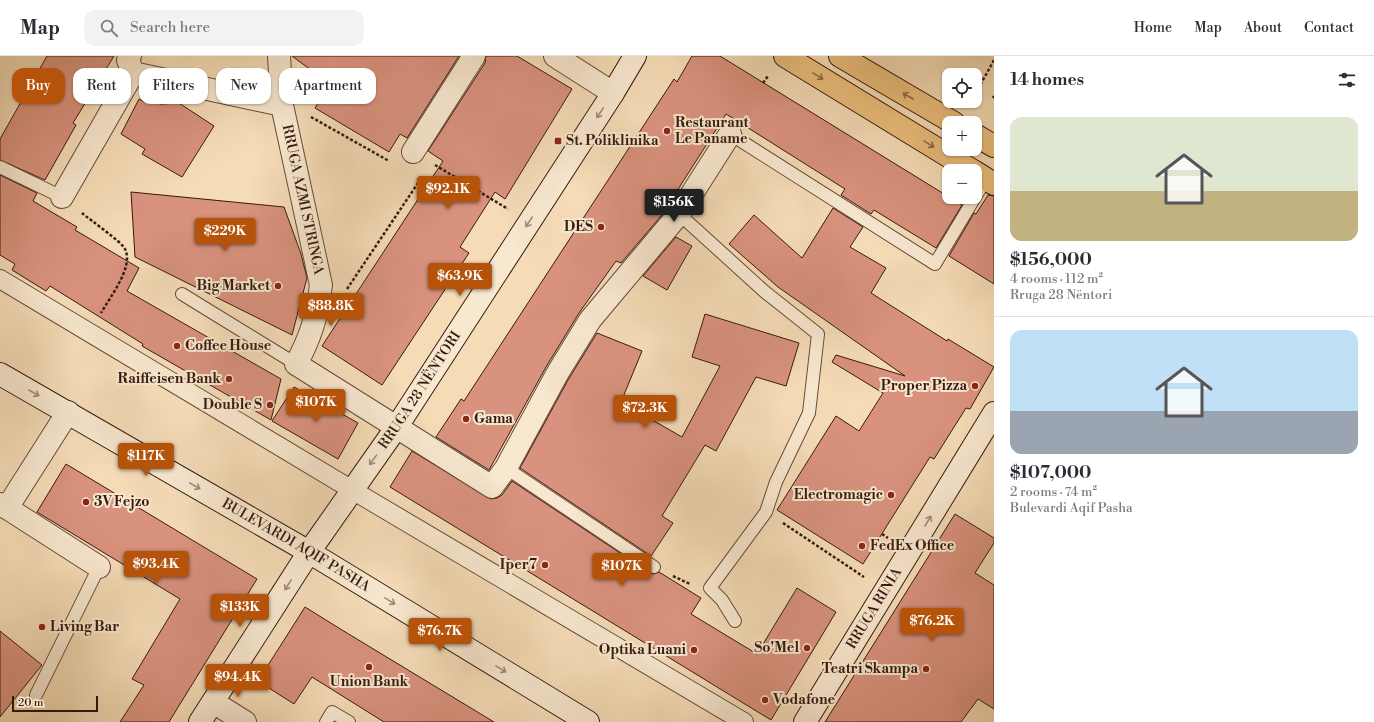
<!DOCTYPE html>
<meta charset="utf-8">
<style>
body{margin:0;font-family:"Libre Bodoni",serif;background:#f2f2f3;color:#2b2b33;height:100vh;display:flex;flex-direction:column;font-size:15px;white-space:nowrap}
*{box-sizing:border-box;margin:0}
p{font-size:13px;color:#7c7c81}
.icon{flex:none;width:22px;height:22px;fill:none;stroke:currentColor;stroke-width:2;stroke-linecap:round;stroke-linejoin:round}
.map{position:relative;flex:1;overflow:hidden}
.details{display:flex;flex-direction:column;background:#fff;width:380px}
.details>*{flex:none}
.guide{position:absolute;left:12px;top:12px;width:380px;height:36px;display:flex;gap:8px}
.controls{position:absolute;left:942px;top:12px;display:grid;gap:8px}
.controls a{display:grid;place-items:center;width:40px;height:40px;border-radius:8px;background:#fff;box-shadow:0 1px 3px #0004;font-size:20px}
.scale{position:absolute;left:12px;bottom:10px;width:86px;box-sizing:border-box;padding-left:4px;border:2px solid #371a0f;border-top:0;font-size:11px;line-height:14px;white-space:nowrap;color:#371a0f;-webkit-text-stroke:3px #f8e8d0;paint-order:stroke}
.price{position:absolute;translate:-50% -34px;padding:0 9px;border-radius:4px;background:#b45309;color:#fff;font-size:13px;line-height:26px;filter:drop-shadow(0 1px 2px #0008)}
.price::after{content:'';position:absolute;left:50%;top:24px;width:12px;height:9px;margin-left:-6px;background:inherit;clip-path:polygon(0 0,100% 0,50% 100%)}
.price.current{background:#222;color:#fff}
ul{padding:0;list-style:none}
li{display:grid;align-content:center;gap:8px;height:212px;padding:0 16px}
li+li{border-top:1px solid #e1e1e2}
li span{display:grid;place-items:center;height:124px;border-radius:12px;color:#555}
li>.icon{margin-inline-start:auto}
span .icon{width:72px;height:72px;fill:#fffc;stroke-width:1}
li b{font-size:17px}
h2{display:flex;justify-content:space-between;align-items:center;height:48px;padding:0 16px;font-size:17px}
.pill{padding:0 14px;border-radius:12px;background:#fff;box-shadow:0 1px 3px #0004;font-size:14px;line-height:36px}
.pill.current{background:#b45309;color:#fff}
header{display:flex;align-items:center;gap:24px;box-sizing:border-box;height:56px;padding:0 20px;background:#fff;border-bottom:1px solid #e1e1e2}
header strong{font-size:19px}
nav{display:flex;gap:22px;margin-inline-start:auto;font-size:14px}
.search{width:280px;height:36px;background:#f2f2f3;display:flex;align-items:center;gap:10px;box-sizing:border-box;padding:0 14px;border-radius:12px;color:#7c7c81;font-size:15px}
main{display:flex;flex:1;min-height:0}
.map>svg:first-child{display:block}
.building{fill:#d9927e;stroke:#371a0f}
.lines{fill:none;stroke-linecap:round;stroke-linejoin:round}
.service-casing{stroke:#664a39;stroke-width:14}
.pedestrian-casing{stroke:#664a39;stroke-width:20}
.minor-casing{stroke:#664a39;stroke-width:24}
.secondary-casing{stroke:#371a0f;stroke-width:24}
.primary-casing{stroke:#371a0f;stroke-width:24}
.path{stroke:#371a0f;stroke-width:2.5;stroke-dasharray:3 2;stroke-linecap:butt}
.service{stroke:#f8e8d0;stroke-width:12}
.pedestrian{stroke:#f8e8d0;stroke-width:18}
.minor{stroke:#f8e8d0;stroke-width:22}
.secondary{stroke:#f8e8d0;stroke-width:22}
.primary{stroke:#eabe7c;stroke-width:22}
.oneway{stroke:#906c46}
.oneway2{stroke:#a18b79}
.poi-dot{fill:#8f2418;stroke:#f8e8d0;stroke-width:1.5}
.labels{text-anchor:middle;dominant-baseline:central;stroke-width:4;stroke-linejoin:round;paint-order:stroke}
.poi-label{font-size:14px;font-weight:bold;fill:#371a0f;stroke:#f8e8d0;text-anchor:end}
.street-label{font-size:14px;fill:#371a0f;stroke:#f8e8d0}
</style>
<header>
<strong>Map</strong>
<div class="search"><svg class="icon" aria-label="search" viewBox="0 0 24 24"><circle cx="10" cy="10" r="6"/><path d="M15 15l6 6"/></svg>Search here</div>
<nav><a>Home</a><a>Map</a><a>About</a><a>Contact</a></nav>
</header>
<main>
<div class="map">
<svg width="994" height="666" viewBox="0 0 994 666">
<rect width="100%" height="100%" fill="#f5dcb7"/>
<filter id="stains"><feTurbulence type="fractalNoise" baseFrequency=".005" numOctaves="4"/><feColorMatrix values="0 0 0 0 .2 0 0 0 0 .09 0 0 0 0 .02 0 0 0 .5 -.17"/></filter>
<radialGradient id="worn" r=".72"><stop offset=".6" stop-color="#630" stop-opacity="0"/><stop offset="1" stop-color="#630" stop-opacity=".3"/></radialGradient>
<g class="building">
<polygon points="47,0 114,0 73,67 76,69 45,124 0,104 0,83"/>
<polygon points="292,0 459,0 407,82 400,78 389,96 315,52 330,28"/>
<polygon points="486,0 517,0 572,33 505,143 495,136 460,191 469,197 382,329 322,290 443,105 428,95 485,7"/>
<polygon points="692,0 720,0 962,149 936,192 874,154 871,158 841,139 845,133 726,58 661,160 621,207 616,205 579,257 546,311 489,414 436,381 461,343 464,345 674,23 677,26"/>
<polygon points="148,41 160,48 179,47 214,70 182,121 142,98 145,93 121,78 139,43 145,46"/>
<polygon points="0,119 37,137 33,145 77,171 75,174 139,212 127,235 281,323 271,364 142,290 143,288 50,230 46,235 12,214 15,208 0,199"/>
<polygon points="131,136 284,151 301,198 307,222 292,279 135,201"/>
<polygon points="988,139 994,140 994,228 949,200 974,157 976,158"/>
<polygon points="833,152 863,171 850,191 886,212 871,237 947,285 948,283 994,311 970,353 966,352 934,403 930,401 863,508 777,454 836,360 859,375 883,337 832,306 836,299 905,320 778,231 729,188 754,159 802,202"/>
<polygon points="676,181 692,190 667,234 643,220"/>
<polygon points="705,258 799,287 786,330 756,321 716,395 705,389 662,460 673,467 651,500 520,412 568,324 597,277 642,295 621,346 682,381 720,310 692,301"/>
<polygon points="294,331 358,367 338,403 272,365"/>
<polygon points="412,395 491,443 497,442 502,439 512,425 650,517 654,518 659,516 701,542 691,558 757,598 797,532 836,556 771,664 390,431"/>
<polygon points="66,408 257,523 169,666 120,666 144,629 132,623 180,543 37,456"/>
<polygon points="955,458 994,482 994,487 975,517 994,529 994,653 978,643 961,666 825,666"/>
<polygon points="305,551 342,574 494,666 384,666 312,621 294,648 258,625"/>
<polygon points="0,575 42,609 0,661"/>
</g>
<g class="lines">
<defs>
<g id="service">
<polyline points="730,78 935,208 986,123"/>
<polyline points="0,111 62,141"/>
<polyline points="679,158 765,236 818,278 809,357 776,426 766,456 710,532 722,544 735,565"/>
<polyline points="182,238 296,308"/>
<polyline points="506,412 654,511"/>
<polyline points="36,639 99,511"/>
<polyline points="326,666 332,656 349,666"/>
</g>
<polyline id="pedestrian" points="0,223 369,444 744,666"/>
<g id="minor">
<polyline points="130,0 128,4 133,17 282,49"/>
<path id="s1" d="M279,0L282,49L321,229C317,260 311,281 296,308L492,431L506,412L557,318L590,264L679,158L730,78"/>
<polyline points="555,0 613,37"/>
<polyline points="413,96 474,0"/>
<polyline points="62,141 133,17"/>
<polyline points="0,448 7,452 68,356"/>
<polyline points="7,452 99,511"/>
<polyline points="213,646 245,666"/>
</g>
<g id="secondary">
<path id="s2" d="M0,318L309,496L588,666"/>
<path id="s3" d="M200,666L309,496L396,372L613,37L635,0"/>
<path id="s4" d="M805,666L994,357"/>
</g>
<g id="primary">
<polyline points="785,0 973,115"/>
<polyline points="840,0 954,67"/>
<polyline points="975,79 994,90"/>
<polyline points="975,116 994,128"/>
</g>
</defs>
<use href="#service" class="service-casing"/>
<use href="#pedestrian" class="pedestrian-casing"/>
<use href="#minor" class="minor-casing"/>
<use href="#secondary" class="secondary-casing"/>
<use href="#primary" class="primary-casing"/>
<g class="path">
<polyline points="763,27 768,20"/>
<polyline points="978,33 994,4"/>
<polyline points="993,42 994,40"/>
<polyline points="311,61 389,105"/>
<polyline points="435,109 508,153"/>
<path d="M82,157C90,164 122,186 125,193C134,211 110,241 101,257"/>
<polyline points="347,233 422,121"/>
<polyline points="783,467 864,521"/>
<polyline points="882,478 888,482"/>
<polyline points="673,520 690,528"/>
</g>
<use href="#service" class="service"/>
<use href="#pedestrian" class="pedestrian"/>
<use href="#minor" class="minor"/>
<use href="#secondary" class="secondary"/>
<use href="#primary" class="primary"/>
</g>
<defs><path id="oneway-shaft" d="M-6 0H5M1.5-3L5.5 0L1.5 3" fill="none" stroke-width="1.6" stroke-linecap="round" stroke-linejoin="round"/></defs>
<g class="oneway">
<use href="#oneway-shaft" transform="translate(818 20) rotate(31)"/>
<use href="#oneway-shaft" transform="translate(908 40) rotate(-150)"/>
<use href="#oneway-shaft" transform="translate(929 88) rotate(31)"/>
</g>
<g class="oneway2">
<use href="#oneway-shaft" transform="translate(600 57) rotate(123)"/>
<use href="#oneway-shaft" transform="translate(529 166) rotate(123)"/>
<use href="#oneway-shaft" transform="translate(34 337) rotate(30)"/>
<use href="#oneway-shaft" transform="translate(373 404) rotate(126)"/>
<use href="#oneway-shaft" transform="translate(195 430) rotate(30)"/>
<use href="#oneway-shaft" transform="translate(928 465) rotate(-59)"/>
<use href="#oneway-shaft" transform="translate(288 529) rotate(122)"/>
<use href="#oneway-shaft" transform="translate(390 545) rotate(31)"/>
<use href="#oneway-shaft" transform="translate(501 613) rotate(31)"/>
</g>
<g class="poi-dot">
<circle cx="667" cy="75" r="4"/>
<rect x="554" y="81" width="8" height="8" rx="2"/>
<circle cx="601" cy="171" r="4"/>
<circle cx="278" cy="230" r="4"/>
<circle cx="177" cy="290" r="4"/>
<circle cx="229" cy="323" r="4"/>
<circle cx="975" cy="330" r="4"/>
<circle cx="270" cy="349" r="4"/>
<circle cx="466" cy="363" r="4"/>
<circle cx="891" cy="439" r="4"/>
<circle cx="86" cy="446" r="4"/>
<circle cx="862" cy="490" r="4"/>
<circle cx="545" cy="509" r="4"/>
<circle cx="42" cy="571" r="4"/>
<circle cx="807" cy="592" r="4"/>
<circle cx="694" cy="594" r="4"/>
<circle cx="369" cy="611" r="4"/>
<circle cx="926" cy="613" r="4"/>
<circle cx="765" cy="644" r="4"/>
</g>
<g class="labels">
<g class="poi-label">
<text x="675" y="67" text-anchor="start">Restaurant<tspan x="675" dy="16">Le Paname</tspan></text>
<text x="566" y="85" text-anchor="start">St. Poliklinika</text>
<text x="593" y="171">DES</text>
<text x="270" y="230">Big Market</text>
<text x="185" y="290" text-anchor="start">Coffee House</text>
<text x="221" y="323">Raiffeisen Bank</text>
<text x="967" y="330">Proper Pizza</text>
<text x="262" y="349">Double S</text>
<text x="474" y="363" text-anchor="start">Gama</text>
<text x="883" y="439">Electromagic</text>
<text x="94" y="446" text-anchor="start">3V Fejzo</text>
<text x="870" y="490" text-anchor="start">FedEx Office</text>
<text x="537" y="509">Iper7</text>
<text x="50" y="571" text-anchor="start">Living Bar</text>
<text x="799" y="592">So'Mel</text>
<text x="686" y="594">Optika Luani</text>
<text x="918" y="613">Teatri Skampa</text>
<text x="369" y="626" text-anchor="middle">Union Bank</text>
<text x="773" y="644" text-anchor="start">Vodafone</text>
</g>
<g class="street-label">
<text stroke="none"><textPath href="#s1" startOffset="146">RRUGA AZMI STRINGA</textPath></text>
<text stroke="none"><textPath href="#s3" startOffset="398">RRUGA 28 NËNTORI</textPath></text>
<text stroke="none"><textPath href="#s2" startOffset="342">BULEVARDI AQIF PASHA</textPath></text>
<text stroke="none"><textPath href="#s4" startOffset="133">RRUGA RINIA</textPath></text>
</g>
</g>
<rect width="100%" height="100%" filter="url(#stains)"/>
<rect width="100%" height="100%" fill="url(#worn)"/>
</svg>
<div class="controls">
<a><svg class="icon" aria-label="locate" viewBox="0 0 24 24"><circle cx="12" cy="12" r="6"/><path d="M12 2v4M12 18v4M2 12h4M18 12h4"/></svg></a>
<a>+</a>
<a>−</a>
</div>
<div class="scale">20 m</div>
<b class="price" style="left:448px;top:154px">$92.1K</b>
<b class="price current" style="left:674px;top:167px">$156K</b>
<b class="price" style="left:225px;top:196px">$229K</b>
<b class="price" style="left:460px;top:241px">$63.9K</b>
<b class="price" style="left:331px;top:271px">$88.8K</b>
<b class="price" style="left:316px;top:367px">$107K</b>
<b class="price" style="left:645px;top:373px">$72.3K</b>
<b class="price" style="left:146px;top:421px">$117K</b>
<b class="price" style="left:156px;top:529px">$93.4K</b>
<b class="price" style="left:622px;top:531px">$107K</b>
<b class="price" style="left:240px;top:572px">$133K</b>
<b class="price" style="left:932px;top:586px">$76.2K</b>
<b class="price" style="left:440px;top:596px">$76.7K</b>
<b class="price" style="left:238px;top:642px">$94.4K</b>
<div class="guide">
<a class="pill current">Buy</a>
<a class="pill">Rent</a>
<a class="pill">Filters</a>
<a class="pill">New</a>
<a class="pill">Apartment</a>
</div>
</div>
<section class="details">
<h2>14 homes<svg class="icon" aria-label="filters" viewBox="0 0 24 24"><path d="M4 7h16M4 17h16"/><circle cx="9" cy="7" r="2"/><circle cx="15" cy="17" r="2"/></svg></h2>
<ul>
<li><span style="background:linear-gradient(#dfe7d0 60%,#c2b280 0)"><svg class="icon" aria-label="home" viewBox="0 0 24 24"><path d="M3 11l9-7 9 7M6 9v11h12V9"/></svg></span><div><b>$156,000</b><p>4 rooms · 112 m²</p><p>Rruga 28 Nëntori</p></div></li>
<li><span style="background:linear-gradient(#bfe0f5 65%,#9aa5b1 0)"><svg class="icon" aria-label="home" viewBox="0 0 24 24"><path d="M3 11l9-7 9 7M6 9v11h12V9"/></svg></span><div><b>$107,000</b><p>2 rooms · 74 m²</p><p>Bulevardi Aqif Pasha</p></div></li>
</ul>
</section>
</main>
